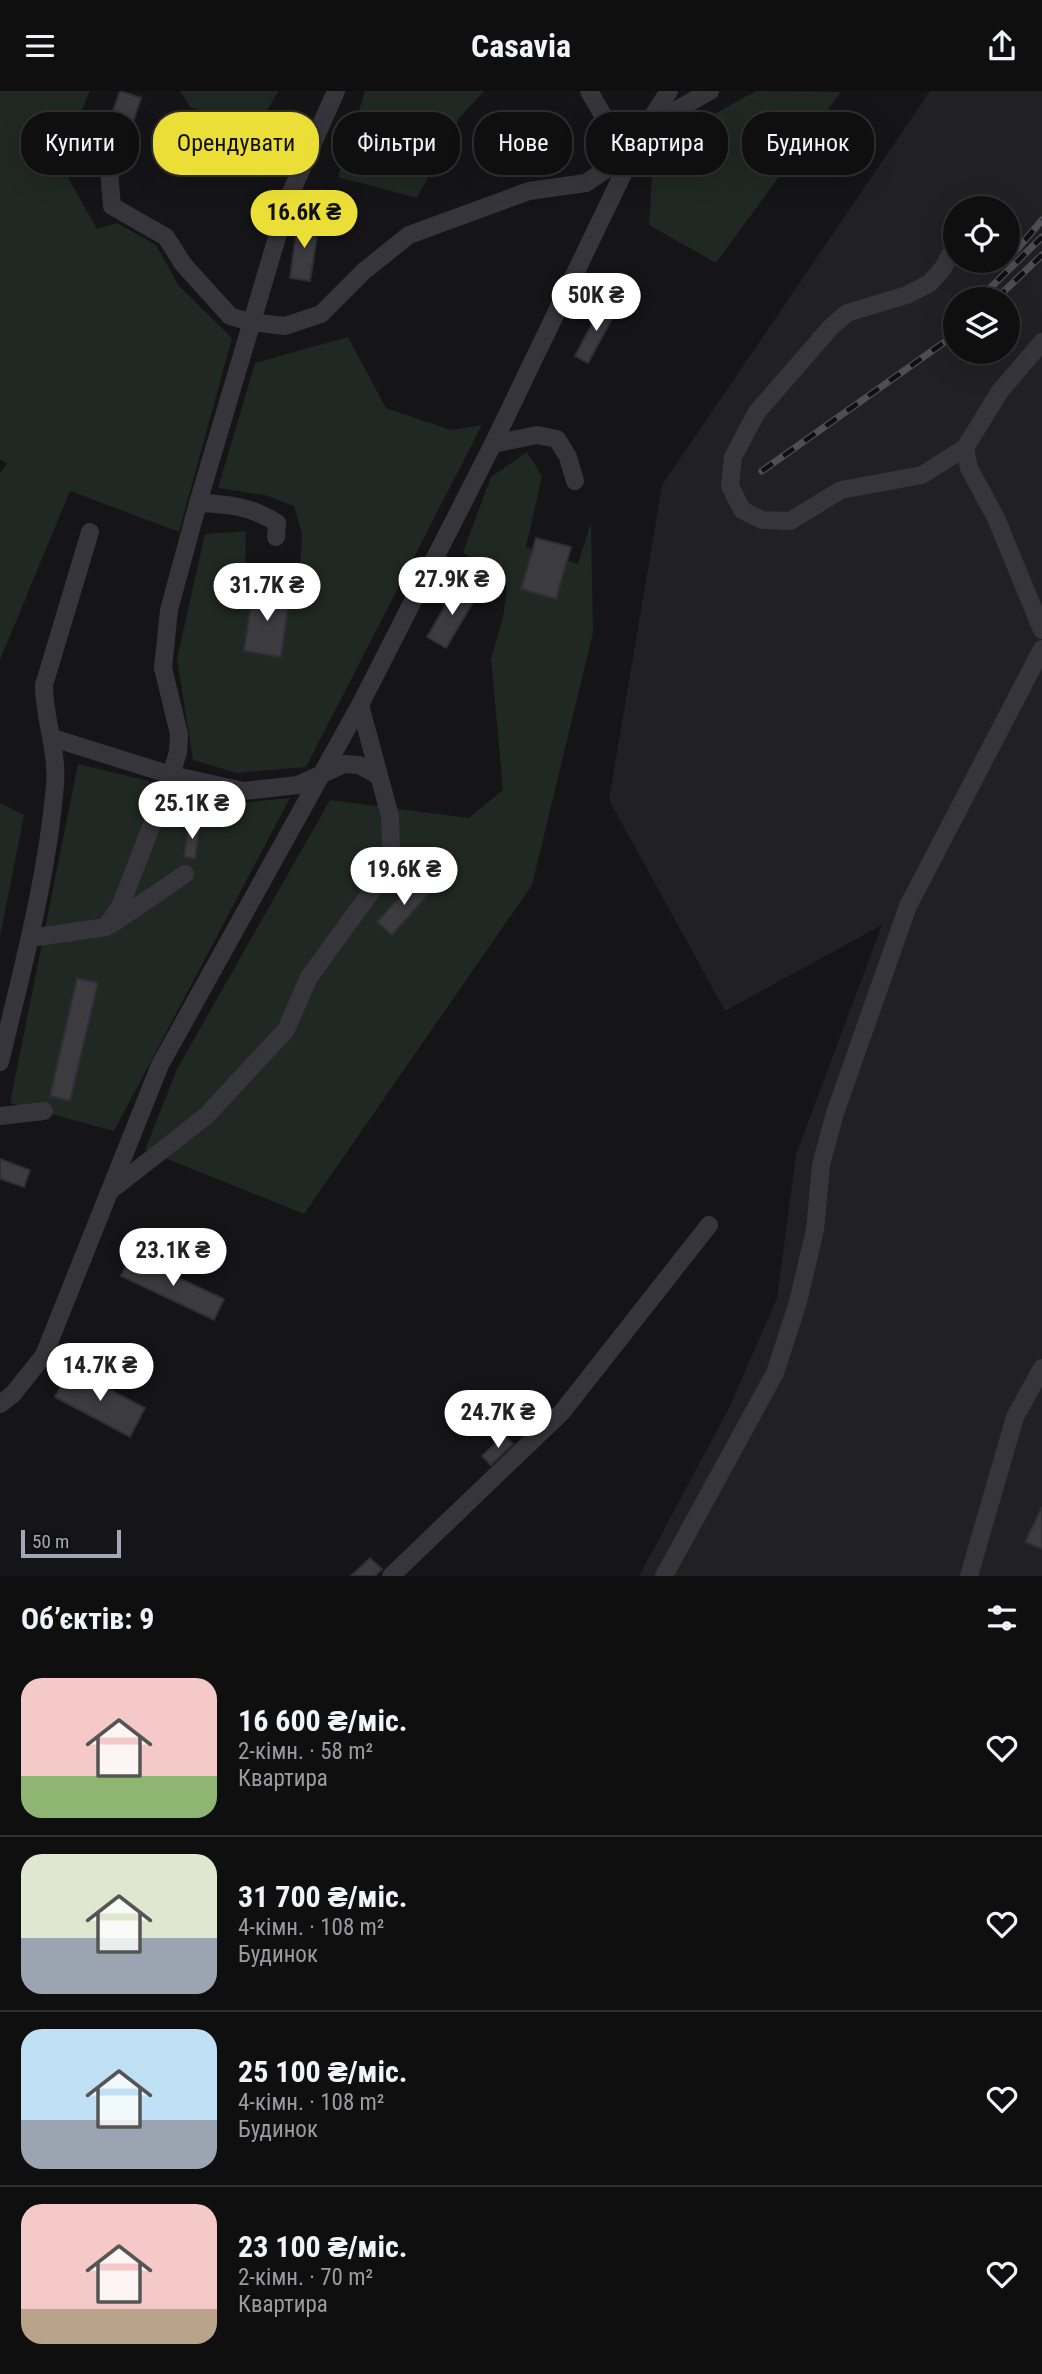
<!DOCTYPE html>
<html lang="uk">
<meta charset="utf-8">
<style>
body{margin:0;font-family:"Roboto Condensed",sans-serif;background:#191819;color:#f1f3f6;height:100vh;display:flex;flex-direction:column;font-size:26px;white-space:nowrap}
*{box-sizing:border-box;margin:0}
p{font-size:23px;color:#9c9c9f}
.icon{flex:none;width:38px;height:38px;fill:none;stroke:currentColor;stroke-width:2;stroke-linecap:round;stroke-linejoin:round}
.map{position:relative;height:1485px;overflow:hidden}
.sheet{display:flex;flex-direction:column;background:#100f10;flex:1}
.sheet>*{flex:none}
.hud{position:absolute;left:21px;top:21px;width:1001px;height:63px;display:flex;gap:14px}
.controls{position:absolute;left:943px;top:105px;display:grid;gap:14px}
.controls a{display:grid;place-items:center;width:77px;height:77px;border-radius:50%;background:#100f10;box-shadow:0 7px 28px #0002,0 0 0 2px #302f30;font-size:35px}
.scale{position:absolute;left:21px;bottom:18px;width:100px;box-sizing:border-box;padding-left:7px;border:4px solid #a6a7b6;border-top:0;font-size:19px;line-height:24px;white-space:nowrap;color:#a6a7b6;-webkit-text-stroke:5px #100f11;paint-order:stroke}
.price{position:absolute;translate:-50% -60px;padding:0 16px;border-radius:24px;background:#fff;color:#222;font-size:23px;line-height:46px;filter:drop-shadow(0 2px 4px #0008)}
.price::after{content:'';position:absolute;left:50%;top:42px;width:21px;height:16px;margin-left:-10px;background:inherit;clip-path:polygon(0 0,100% 0,50% 100%)}
.price.on{background:#ebdf37;color:#111}
ul{padding:0;list-style:none}
li{display:flex;align-items:center;gap:21px;height:175px;padding:0 21px}
li+li{border-top:2px solid #302f30}
li span{display:grid;place-items:center;flex:none;width:196px;height:140px;border-radius:21px;color:#555}
li>.icon{margin-inline-start:auto}
span .icon{width:84px;height:84px;fill:#fffc;stroke-width:1}
li b{font-size:30px}
h2{display:flex;justify-content:space-between;align-items:center;height:84px;padding:0 21px;font-size:30px}
.chip{padding:0 24px;border-radius:28px;background:#100f10;box-shadow:0 7px 28px #0002,0 0 0 2px #302f30;font-size:24px;line-height:63px}
.chip.on{background:#ebdf37;color:#111}
header{display:flex;justify-content:space-between;align-items:center;height:91px;padding:0 21px;background:#100f10;font-size:32px;font-weight:700}
.map>svg:first-child{display:block}
.built{fill:#212023;fill-rule:evenodd}
.green{fill:#202823}
.building{fill:#3c3b40;stroke:#2f2e32;stroke-width:2}
.lines{fill:none;stroke-linecap:round;stroke-linejoin:round}
.minor{stroke:#36353b;stroke-width:18}
.rail-casing{stroke:#4f4e56;stroke-width:7}
.rail{stroke:#100f11;stroke-width:4.5;stroke-dasharray:13;stroke-linecap:butt}
</style>
<header><svg class="icon" aria-label="menu" viewBox="0 0 24 24"><path d="M4 6h16M4 12h16M4 18h16"/></svg>Casavia<svg class="icon" aria-label="share" viewBox="0 0 24 24"><path d="M12 15V3M7 8l5-5 5 5M5 13v7h14v-7"/></svg></header>
<div class="map">
<svg width="1042" height="1485" viewBox="0 0 1042 1485">
<rect width="100%" height="100%" fill="#151416"/>
<path class="built" d="M930,0H1042V1485H639L730,1315L777,1207L796,1063L882,834L725,920L609,709L662,394ZM956,117H1008V170H956ZM956,208H1008V261H956Z"/>
<g class="green">
<polygon points="0,0 90,0 60,72 97,138 117,132 156,154 179,195 232,247 179,441 70,400 0,569 0,383 7,372 0,369"/>
<polygon points="180,0 279,0 254,39 190,16"/>
<polygon points="365,0 484,0 460,26 417,107 338,86"/>
<polygon points="756,0 841,1 716,172 649,134 654,56"/>
<polygon points="348,246 386,317 451,339 482,334 306,676 237,682 193,669 177,568 205,443 246,440 245,492 299,498 302,443 294,415 265,404 218,397 255,272"/>
<polygon points="527,361 542,385 526,456 578,473 591,431 593,542 532,794 304,1123 145,1059 177,978 330,709 469,727 503,699 491,568 503,527 507,496 463,461 491,386"/>
<polygon points="78,673 240,712 290,707 114,1040 10,1012"/>
<polygon points="0,712 24,724 0,846"/>
</g>
<g class="building">
<polygon points="120,0 141,7 122,64 100,57"/>
<polygon points="298,129 319,132 310,190 290,187"/>
<polygon points="603,212 617,219 588,272 575,265"/>
<polygon points="536,447 571,456 556,508 521,498"/>
<polygon points="457,495 476,506 446,557 427,546"/>
<polygon points="253,499 290,504 281,566 244,560"/>
<polygon points="189,733 200,734 195,768 184,766"/>
<polygon points="416,788 430,801 392,844 377,831"/>
<polygon points="77,887 98,892 70,1010 50,1005"/>
<polygon points="0,1068 30,1079 24,1096 0,1088"/>
<polygon points="131,1165 224,1208 214,1229 121,1185"/>
<polygon points="70,1278 145,1317 130,1346 55,1306"/>
<polygon points="504,1344 513,1353 491,1374 482,1365"/>
<polygon points="1042,1416 1042,1458 1025,1451"/>
<polygon points="370,1467 382,1478 375,1485 351,1485"/>
</g>
<g class="lines">
<g class="minor">
<polyline points="648,35 710,0"/>
<polyline points="109,79 112,115 166,146 183,173 230,225 250,231 285,235 321,223 364,180 409,144 529,100 586,92 636,58 612,40 589,0"/>
<polyline points="956,153 943,177 930,192 907,204 847,222 831,236 757,321 733,366 730,395 742,419 762,429 790,430 841,399 922,384 965,357 1000,300 1042,251"/>
<polyline points="493,353 537,344 557,348 568,366 575,390"/>
<polyline points="965,357 969,377 996,427 1042,539"/>
<polyline points="198,412 289,106 336,0"/>
<path d="M53,647L171,684L178,661L179,643L163,577L169,519L198,412C228,413 251,415 277,432L276,446"/>
<polyline points="112,833 185,783"/>
<polyline points="30,847 106,836 120,816 171,684 244,700 298,694 344,673 359,674 376,683"/>
<path d="M0,971C22,880 47,787 55,694C58,659 44,628 44,594L90,441"/>
<polyline points="0,1025 44,1020"/>
<polyline points="110,1100 206,1025 286,939 309,886 382,786 391,756 390,725 360,614"/>
<polyline points="0,1313 13,1303 44,1264 160,974 360,614 493,353 645,37 669,0"/>
<polyline points="391,1485 562,1321 709,1134"/>
<polyline points="664,1485 775,1282 798,1211 815,1139 821,1074 835,1022 908,815 1042,558"/>
<polyline points="969,1485 1015,1326 1042,1277"/>
</g>
<defs>
<g id="rail">
<polyline points="1008,169 1042,129"/>
<polyline points="979,208 1042,146"/>
<polyline points="996,208 1042,164"/>
<polyline points="762,380 956,243"/>
</g>
</defs>
<use href="#rail" class="rail-casing"/>
<use href="#rail" class="rail"/>
</g>
</svg>
<div class="controls">
<a><svg class="icon" aria-label="locate" viewBox="0 0 24 24"><circle cx="12" cy="12" r="6"/><path d="M12 2v4M12 18v4M2 12h4M18 12h4"/></svg></a>
<a><svg class="icon" aria-label="layers" viewBox="0 0 24 24"><path d="M12 4l9 5-9 5-9-5zM3 14l9 5 9-5"/></svg></a>
</div>
<div class="scale">50 m</div>
<b class="price on" style="left:304px;top:159px">16.6K ₴</b>
<b class="price" style="left:596px;top:242px">50K ₴</b>
<b class="price" style="left:452px;top:526px">27.9K ₴</b>
<b class="price" style="left:267px;top:532px">31.7K ₴</b>
<b class="price" style="left:192px;top:750px">25.1K ₴</b>
<b class="price" style="left:404px;top:816px">19.6K ₴</b>
<b class="price" style="left:173px;top:1197px">23.1K ₴</b>
<b class="price" style="left:100px;top:1312px">14.7K ₴</b>
<b class="price" style="left:498px;top:1359px">24.7K ₴</b>
<div class="hud">
<a class="chip">Купити</a>
<a class="chip on">Орендувати</a>
<a class="chip">Фільтри</a>
<a class="chip">Нове</a>
<a class="chip">Квартира</a>
<a class="chip">Будинок</a>
</div>
</div>
<section class="sheet">
<h2>Об’єктів: 9<svg class="icon" aria-label="filters" viewBox="0 0 24 24"><path d="M4 7h16M4 17h16"/><circle cx="9" cy="7" r="2"/><circle cx="15" cy="17" r="2"/></svg></h2>
<ul>
<li><span style="background:linear-gradient(#f6c9c9 70%,#8fb573 0)"><svg class="icon" aria-label="home" viewBox="0 0 24 24"><path d="M3 11l9-7 9 7M6 9v11h12V9"/></svg></span><div><b>16 600 ₴/міс.</b><p>2-кімн. · 58 m²</p><p>Квартира</p></div><svg class="icon" aria-label="heart" viewBox="0 0 24 24"><path d="M12 20l-8-8c-3-5 5-10 8-4 3-6 11-1 8 4z"/></svg></li>
<li><span style="background:linear-gradient(#dfe7d0 60%,#9aa5b1 0)"><svg class="icon" aria-label="home" viewBox="0 0 24 24"><path d="M3 11l9-7 9 7M6 9v11h12V9"/></svg></span><div><b>31 700 ₴/міс.</b><p>4-кімн. · 108 m²</p><p>Будинок</p></div><svg class="icon" aria-label="heart" viewBox="0 0 24 24"><path d="M12 20l-8-8c-3-5 5-10 8-4 3-6 11-1 8 4z"/></svg></li>
<li><span style="background:linear-gradient(#bfe0f5 65%,#9aa5b1 0)"><svg class="icon" aria-label="home" viewBox="0 0 24 24"><path d="M3 11l9-7 9 7M6 9v11h12V9"/></svg></span><div><b>25 100 ₴/міс.</b><p>4-кімн. · 108 m²</p><p>Будинок</p></div><svg class="icon" aria-label="heart" viewBox="0 0 24 24"><path d="M12 20l-8-8c-3-5 5-10 8-4 3-6 11-1 8 4z"/></svg></li>
<li><span style="background:linear-gradient(#f6c9c9 75%,#b9a48a 0)"><svg class="icon" aria-label="home" viewBox="0 0 24 24"><path d="M3 11l9-7 9 7M6 9v11h12V9"/></svg></span><div><b>23 100 ₴/міс.</b><p>2-кімн. · 70 m²</p><p>Квартира</p></div><svg class="icon" aria-label="heart" viewBox="0 0 24 24"><path d="M12 20l-8-8c-3-5 5-10 8-4 3-6 11-1 8 4z"/></svg></li>
</ul>
</section>
